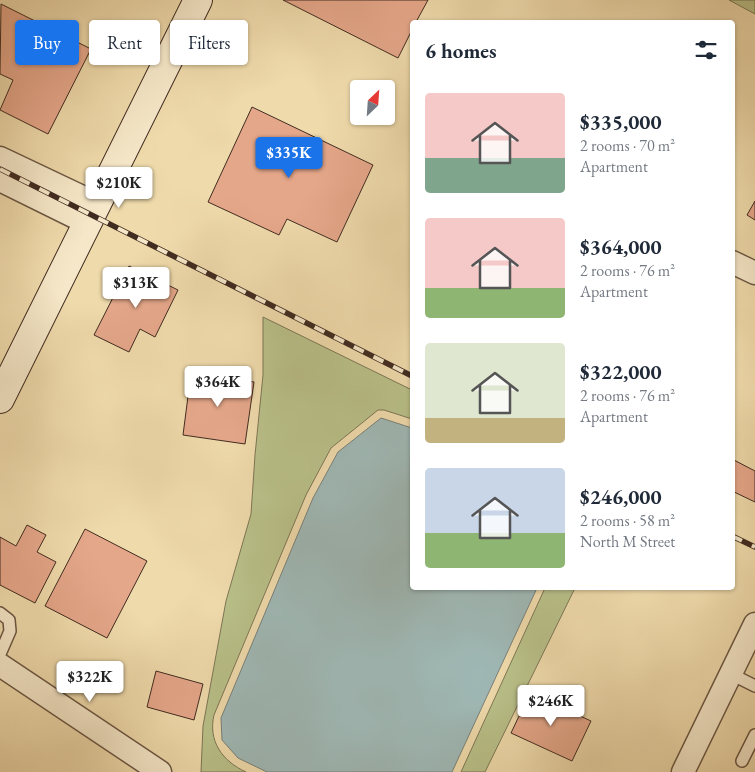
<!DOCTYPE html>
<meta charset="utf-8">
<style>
body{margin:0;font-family:"EB Garamond",serif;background:#f2f2f3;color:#1f2937;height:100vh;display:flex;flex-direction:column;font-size:19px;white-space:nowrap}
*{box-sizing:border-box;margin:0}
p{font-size:16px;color:#747a83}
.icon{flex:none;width:28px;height:28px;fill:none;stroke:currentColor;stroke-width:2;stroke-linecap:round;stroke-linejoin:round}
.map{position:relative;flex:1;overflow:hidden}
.side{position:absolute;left:410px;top:20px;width:325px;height:570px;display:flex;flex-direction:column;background:#fff;border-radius:5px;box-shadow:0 1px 4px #0004}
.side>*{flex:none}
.hud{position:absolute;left:15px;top:20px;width:320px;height:45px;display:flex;gap:10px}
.needle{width:32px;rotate:25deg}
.fabs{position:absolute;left:350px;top:80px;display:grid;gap:10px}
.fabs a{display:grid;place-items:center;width:45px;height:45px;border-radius:5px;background:#fff;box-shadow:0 1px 4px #0004;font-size:25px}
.price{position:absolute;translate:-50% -42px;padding:0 11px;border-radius:5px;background:#fff;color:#222;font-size:16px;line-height:32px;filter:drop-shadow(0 1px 2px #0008)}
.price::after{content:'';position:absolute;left:50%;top:30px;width:15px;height:11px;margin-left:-8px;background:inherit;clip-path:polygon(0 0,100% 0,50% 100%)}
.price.active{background:#1a73e8;color:#fff}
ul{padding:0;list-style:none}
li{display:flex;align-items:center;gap:15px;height:125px;padding:0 15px}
li span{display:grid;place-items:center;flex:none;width:140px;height:100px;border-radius:5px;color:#555}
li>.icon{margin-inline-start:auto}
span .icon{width:60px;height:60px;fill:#fffc;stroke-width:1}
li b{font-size:21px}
h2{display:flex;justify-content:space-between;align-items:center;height:60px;padding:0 15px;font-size:21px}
.chip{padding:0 18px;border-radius:5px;background:#fff;box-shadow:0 1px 4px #0004;font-size:18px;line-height:45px}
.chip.active{background:#1a73e8;color:#fff}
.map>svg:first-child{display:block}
.green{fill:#b9c089;stroke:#7d7655}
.water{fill:#9fb8b5;stroke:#79807a}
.building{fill:#e5a78a;stroke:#412c21}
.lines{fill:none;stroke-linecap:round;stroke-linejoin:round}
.lane-casing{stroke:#6c5844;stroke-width:14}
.street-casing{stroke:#6c5844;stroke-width:25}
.secondary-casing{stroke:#412c21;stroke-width:30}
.lane{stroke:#f5e7c8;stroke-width:11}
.street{stroke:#f5e7c8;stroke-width:22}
.secondary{stroke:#f5e7c8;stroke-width:28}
.rail-casing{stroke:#412c21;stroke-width:5.5}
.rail{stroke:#f5e7c8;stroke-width:4;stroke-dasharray:11;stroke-linecap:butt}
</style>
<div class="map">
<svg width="755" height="772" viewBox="0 0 755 772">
<rect width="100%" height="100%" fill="#efdaab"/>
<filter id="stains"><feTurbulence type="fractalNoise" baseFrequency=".004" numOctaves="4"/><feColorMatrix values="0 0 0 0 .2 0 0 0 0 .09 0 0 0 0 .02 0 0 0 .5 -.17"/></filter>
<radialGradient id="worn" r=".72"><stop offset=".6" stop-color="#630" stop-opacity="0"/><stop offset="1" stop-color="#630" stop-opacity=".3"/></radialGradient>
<g class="green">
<polygon points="729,0 755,0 755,14"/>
<path d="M263,317L412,390V419L384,410H378L331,448L306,495L214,715C208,741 222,761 246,772H201L203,726L226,601L251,514L255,455L263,375Z"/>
<polygon points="545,588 575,588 485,772 461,772"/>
</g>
<polygon class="water" points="381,418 412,428 412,588 537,588 452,772 267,772 238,758 222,740 221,718 313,498 338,452"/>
<g class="building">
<polygon points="283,0 428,0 416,22 412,22 412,30 398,58"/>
<polygon points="1,4 91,49 48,134 0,110 13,80 0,74"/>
<polygon points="252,107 373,165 337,242 287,219 279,235 208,202"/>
<polygon points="755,201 755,220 747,215"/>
<polygon points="129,266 178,290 155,337 140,329 129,352 94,335"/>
<polygon points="191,373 254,382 245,444 183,435"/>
<polygon points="732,459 755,471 755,502 732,491"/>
<polygon points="27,525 46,535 37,552 56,562 35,603 0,585 0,537 16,546"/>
<polygon points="85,529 147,561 107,638 45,606"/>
<polygon points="156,671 203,684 194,720 147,707"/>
<polygon points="530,693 591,721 572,761 511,733"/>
</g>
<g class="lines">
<defs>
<g id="lane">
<polyline points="0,613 9,620 10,631 0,654"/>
<polyline points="731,674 755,686"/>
<polyline points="742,761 755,735"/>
</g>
<g id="street">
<polyline points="0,158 97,204"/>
<polyline points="0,180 87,223"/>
<polyline points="732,262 755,273"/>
<polyline points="0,665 160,772"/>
<polyline points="683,772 755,624"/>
</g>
<polyline id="secondary" points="0,399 198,0"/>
</defs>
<use href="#lane" class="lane-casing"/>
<use href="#street" class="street-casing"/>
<use href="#secondary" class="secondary-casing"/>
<use href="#lane" class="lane"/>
<use href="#street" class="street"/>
<use href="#secondary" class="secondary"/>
<defs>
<g id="rail">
<polyline points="0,169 412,376"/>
<polyline points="732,536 755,547"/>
</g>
</defs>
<use href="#rail" class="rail-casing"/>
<use href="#rail" class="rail"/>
</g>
<rect width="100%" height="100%" filter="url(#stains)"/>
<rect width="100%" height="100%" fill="url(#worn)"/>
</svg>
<div class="fabs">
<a><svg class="needle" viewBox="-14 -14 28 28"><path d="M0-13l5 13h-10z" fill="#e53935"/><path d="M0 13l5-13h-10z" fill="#747a83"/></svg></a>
</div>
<b class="price active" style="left:289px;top:179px">$335K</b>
<b class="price" style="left:119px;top:209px">$210K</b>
<b class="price" style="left:136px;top:309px">$313K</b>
<b class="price" style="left:218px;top:408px">$364K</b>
<b class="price" style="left:90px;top:703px">$322K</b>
<b class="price" style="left:551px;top:727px">$246K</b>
<div class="hud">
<a class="chip active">Buy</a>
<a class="chip">Rent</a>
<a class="chip">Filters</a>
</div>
<section class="side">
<h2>6 homes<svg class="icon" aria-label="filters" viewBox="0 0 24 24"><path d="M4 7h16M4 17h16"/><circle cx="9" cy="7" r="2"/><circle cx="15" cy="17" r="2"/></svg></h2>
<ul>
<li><span style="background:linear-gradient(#f6c9c9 65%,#7fa58c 0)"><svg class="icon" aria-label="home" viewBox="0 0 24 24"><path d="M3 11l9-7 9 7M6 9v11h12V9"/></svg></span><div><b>$335,000</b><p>2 rooms · 70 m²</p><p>Apartment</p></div></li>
<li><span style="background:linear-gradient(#f6c9c9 70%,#8fb573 0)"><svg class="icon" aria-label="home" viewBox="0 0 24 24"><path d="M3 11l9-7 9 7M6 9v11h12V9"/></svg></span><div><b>$364,000</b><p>2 rooms · 76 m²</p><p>Apartment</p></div></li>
<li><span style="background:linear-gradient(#dfe7d0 75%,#c2b280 0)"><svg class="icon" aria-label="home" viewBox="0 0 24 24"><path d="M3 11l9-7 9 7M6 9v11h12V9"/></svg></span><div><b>$322,000</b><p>2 rooms · 76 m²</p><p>Apartment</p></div></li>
<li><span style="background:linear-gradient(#c9d6e8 65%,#8fb573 0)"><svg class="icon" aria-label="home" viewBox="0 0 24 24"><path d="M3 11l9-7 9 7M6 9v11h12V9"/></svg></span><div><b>$246,000</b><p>2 rooms · 58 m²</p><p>North M Street</p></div></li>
</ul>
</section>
</div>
